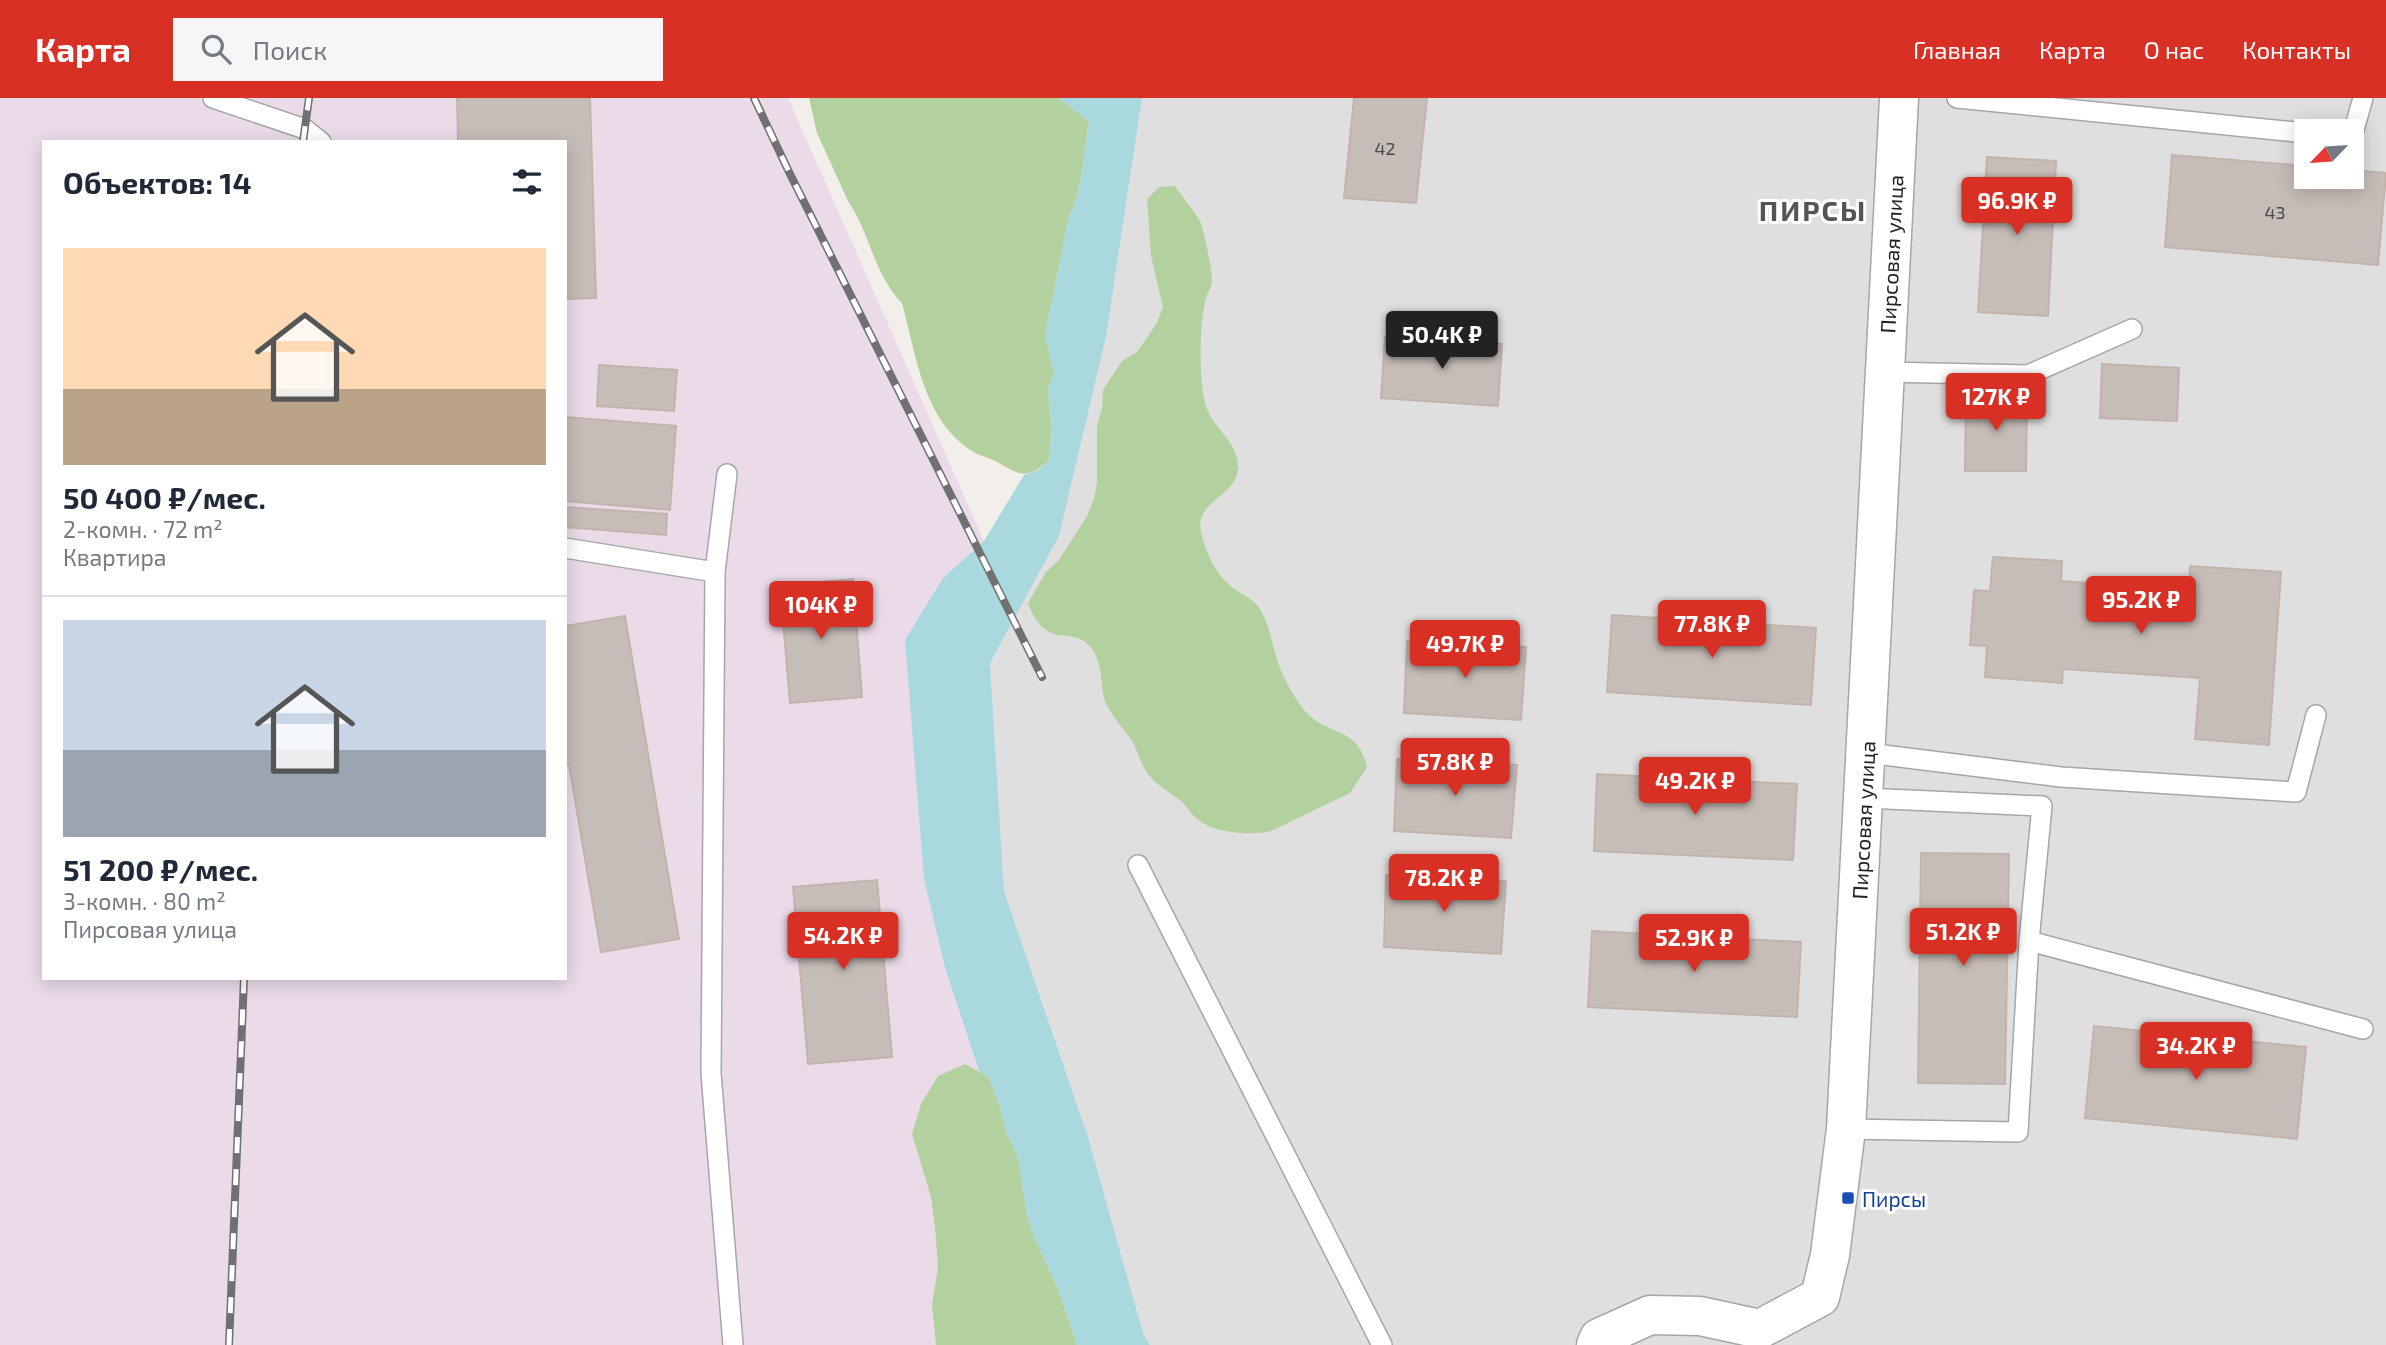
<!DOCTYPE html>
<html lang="ru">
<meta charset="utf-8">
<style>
body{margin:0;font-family:"Exo 2",sans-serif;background:#f6f6f7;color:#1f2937;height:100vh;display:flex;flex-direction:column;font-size:26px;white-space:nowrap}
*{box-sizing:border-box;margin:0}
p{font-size:23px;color:#747a83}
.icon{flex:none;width:38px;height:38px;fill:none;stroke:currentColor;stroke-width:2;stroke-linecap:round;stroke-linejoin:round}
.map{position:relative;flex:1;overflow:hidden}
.details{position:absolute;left:42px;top:42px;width:525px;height:840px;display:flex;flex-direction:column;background:#fff;border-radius:0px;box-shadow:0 4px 18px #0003}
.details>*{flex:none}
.needle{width:46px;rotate:245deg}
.tools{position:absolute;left:2294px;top:21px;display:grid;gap:14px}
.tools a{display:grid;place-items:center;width:70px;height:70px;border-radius:0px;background:#fff;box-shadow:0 4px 18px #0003;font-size:35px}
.price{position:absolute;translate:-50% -60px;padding:0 16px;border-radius:7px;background:#d93025;color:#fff;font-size:23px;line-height:46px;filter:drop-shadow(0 2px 4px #0008)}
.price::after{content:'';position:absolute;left:50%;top:42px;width:21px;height:16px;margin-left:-10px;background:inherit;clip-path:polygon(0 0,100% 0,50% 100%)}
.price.current{background:#222;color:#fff}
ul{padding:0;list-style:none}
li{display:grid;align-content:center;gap:14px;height:371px;padding:0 21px}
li+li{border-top:2px solid #e0e1e3}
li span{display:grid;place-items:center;height:217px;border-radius:0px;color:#555}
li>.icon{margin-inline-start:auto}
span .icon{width:126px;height:126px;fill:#fffc;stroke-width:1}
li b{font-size:30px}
h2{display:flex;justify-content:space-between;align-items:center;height:84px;padding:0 21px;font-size:30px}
header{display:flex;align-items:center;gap:42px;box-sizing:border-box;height:98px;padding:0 35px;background:#d93025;color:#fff}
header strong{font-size:33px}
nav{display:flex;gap:38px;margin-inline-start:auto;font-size:24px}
.search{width:490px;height:63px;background:#f6f6f7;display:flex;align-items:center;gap:18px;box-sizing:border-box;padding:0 24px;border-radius:0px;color:#747a83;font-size:26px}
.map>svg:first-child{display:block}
.residential{fill:#e0dfdf;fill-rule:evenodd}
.industrial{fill:#ebdbe9;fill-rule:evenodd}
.forest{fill:#b2d19e}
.water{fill:#aad8df}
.building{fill:#c7bdb8;stroke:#c4b3ab;stroke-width:2}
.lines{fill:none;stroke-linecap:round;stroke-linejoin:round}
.lane-casing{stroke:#a6a6a6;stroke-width:22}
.street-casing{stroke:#a6a6a6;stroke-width:41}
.lane{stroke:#fff;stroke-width:19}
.street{stroke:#fff;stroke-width:38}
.rail-casing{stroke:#707070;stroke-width:8}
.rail{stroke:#fff;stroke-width:5;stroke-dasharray:16;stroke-linecap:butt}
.transit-dot{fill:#1a4fb4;stroke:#fff;stroke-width:2.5}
.labels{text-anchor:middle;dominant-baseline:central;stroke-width:6;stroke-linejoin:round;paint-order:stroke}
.number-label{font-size:18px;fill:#4b4948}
.street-label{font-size:21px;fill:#222;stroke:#fff}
.transit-label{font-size:21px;fill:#164399;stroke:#fff;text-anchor:start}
.district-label{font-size:28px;font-weight:bold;letter-spacing:2px;fill:#555;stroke:#fff}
</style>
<header>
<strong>Карта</strong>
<div class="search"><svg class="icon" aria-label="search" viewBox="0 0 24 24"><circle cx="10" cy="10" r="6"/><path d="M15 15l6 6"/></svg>Поиск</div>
<nav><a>Главная</a><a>Карта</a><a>О нас</a><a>Контакты</a></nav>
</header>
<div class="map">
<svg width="2386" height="1247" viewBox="0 0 2386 1247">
<rect width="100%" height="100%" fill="#f2eee9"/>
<path class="residential" d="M1142,0H2386V1247H1150L1143,1235L1088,1039L1004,793L990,565L1059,438L1106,239ZM2306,33H2352V79H2306Z"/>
<path class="industrial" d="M0,0H788L984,443L943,480L924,781L945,870L979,973L1018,1059L1027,1117L1077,1247H0ZM44,44H565V880H44Z"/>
<g class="forest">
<path d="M809,0H1059L1089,23C1083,56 1084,88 1069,119L1045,238L1054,275L1048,289L1052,332L1049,363C1026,382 1020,377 997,364C989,359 979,358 972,353C923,322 916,256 902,205C874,177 870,135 848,103L817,35Z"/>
<path d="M1175,88C1183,100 1193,111 1200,123C1204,132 1213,176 1212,185C1211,190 1207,195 1206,200C1199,225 1199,280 1205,305C1211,330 1238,342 1238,369C1238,399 1194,402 1201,434C1206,456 1216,478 1235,491C1243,497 1255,502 1260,511C1270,528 1272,546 1278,565C1284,581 1294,599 1304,612C1327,639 1358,627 1367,669L1350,695L1271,733C1250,738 1210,735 1195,719C1189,714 1187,708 1181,703C1171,695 1156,687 1148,676C1141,667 1138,653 1132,643C1123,629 1111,618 1105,603C1100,586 1103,566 1092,551C1072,524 1047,556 1028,505L1046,474L1059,462L1068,448L1087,418L1094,401L1097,384V328L1102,310L1103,292L1122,263L1137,254L1157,225L1163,209L1151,158L1147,101L1159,89Z"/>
<polygon points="965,966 988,978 998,1003 1006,1033 1018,1059 1027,1117 1035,1141 1058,1191 1077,1247 936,1247 932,1207 938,1169 935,1129 931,1099 912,1036 921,1006 938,978"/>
</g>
<path class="water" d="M1059,0H1142L1106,239L1059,438L990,565L1004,793L1088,1039L1143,1235L1150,1247H1077L1058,1191L1035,1141L1027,1117L1018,1059L1006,1033L998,1003L988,978L979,973L945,870L924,781L905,542L943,480L984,443L1024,377L1038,372L1049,363L1052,332L1048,289L1054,275L1045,238L1069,119C1084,88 1083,56 1089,23Z"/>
<g class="building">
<polygon points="457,0 590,0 596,200 565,201 565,44 458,44"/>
<polygon points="1354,0 1427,0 1416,105 1344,100"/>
<polygon points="2172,57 2306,68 2306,79 2352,79 2352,72 2386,75 2378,167 2165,149"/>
<polygon points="1987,59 2056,63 2048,218 1978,214"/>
<polygon points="1385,239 1502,246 1498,308 1381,300"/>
<polygon points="2102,266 2179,270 2177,323 2100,320"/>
<polygon points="599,267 677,272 674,313 597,308"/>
<polygon points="1966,297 2027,298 2026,373 1965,373"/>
<polygon points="565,319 676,328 670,412 565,403"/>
<polygon points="565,409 667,416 666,437 565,429"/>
<polygon points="1993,459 2062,463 2061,483 2189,492 2190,468 2281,474 2269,647 2195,641 2200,580 2063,571 2062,585 1985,579 1987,548 1970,547 1974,492 1990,493"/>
<polygon points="853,481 862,599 790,605 780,488"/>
<polygon points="1612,517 1816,530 1811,607 1607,594"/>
<polygon points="625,518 679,841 601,854 569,667 565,667 565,528"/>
<polygon points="1407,543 1526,549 1521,622 1404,615"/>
<polygon points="1397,661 1517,667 1511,740 1394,733"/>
<polygon points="1597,676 1797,686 1793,762 1594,753"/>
<polygon points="1921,755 2009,756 2005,986 1918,985"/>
<polygon points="1386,777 1506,783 1501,856 1384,849"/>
<polygon points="877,782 892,959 808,966 793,789"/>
<polygon points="1592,833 1801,844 1797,919 1588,909"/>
<polygon points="2094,928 2306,949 2297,1041 2085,1020"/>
</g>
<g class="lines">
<defs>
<g id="lane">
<polyline points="213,0 305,31 321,44"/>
<polyline points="1957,0 2306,35"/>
<polyline points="2352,39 2363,0"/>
<polyline points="1885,274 2028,277 2132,231"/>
<polyline points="727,376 715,474 711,975 733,1247"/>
<polyline points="565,450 715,474"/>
<polyline points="1867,655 2061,679 2296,694 2316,617"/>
<polyline points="1138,767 1382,1247"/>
<polyline points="2029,843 2363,931"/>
<polyline points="1846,1031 2018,1034 2029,843 2042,708 1865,700"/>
</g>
<polyline id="street" points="1596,1247 1599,1240 1650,1217 1700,1218 1760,1231 1820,1199 1830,1157 1846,1031 1899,0"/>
</defs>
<use href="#lane" class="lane-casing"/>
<use href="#street" class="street-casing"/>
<use href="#lane" class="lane"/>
<use href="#street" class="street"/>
<defs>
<g id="rail">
<polyline points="754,0 790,76 1042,579"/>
<polyline points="303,44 309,0"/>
<polyline points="229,1247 244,880"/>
</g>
</defs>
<use href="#rail" class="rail-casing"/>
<use href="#rail" class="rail"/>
</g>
<rect class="transit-dot" x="1841" y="1093" width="14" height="14" rx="3.5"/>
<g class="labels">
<g class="number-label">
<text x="1385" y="50">42</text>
<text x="2275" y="114">43</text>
</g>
<g class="street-label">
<text transform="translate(1891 156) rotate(-87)">Пирсовая улица</text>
<text transform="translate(1863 722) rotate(-87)">Пирсовая улица</text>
</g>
<g class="transit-label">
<text x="1862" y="1100">Пирсы</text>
</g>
<g class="district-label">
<text x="1813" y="112">ПИРСЫ</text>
</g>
</g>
</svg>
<div class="tools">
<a><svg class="needle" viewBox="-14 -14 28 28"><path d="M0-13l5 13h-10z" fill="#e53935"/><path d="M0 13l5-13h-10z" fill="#747a83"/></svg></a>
</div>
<b class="price" style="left:2017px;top:139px">96.9K ₽</b>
<b class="price current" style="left:1442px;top:273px">50.4K ₽</b>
<b class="price" style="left:1996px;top:335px">127K ₽</b>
<b class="price" style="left:2141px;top:538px">95.2K ₽</b>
<b class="price" style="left:821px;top:543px">104K ₽</b>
<b class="price" style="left:1712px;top:562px">77.8K ₽</b>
<b class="price" style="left:1465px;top:582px">49.7K ₽</b>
<b class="price" style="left:1455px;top:700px">57.8K ₽</b>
<b class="price" style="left:1695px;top:719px">49.2K ₽</b>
<b class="price" style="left:1444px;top:816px">78.2K ₽</b>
<b class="price" style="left:1963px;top:870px">51.2K ₽</b>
<b class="price" style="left:843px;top:874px">54.2K ₽</b>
<b class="price" style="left:1694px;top:876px">52.9K ₽</b>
<b class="price" style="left:2196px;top:984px">34.2K ₽</b>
<section class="details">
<h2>Объектов: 14<svg class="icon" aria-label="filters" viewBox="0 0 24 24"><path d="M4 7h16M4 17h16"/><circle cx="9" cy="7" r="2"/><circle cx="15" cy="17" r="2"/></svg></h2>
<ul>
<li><span style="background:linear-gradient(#ffd9b3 65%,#b9a48a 0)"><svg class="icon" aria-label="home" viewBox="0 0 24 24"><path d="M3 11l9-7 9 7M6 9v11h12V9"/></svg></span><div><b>50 400 ₽/мес.</b><p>2-комн. · 72 m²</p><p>Квартира</p></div></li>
<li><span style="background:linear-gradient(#c9d6e8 60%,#9aa5b1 0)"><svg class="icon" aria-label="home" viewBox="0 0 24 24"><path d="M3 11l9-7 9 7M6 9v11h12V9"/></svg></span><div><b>51 200 ₽/мес.</b><p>3-комн. · 80 m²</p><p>Пирсовая улица</p></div></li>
</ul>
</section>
</div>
